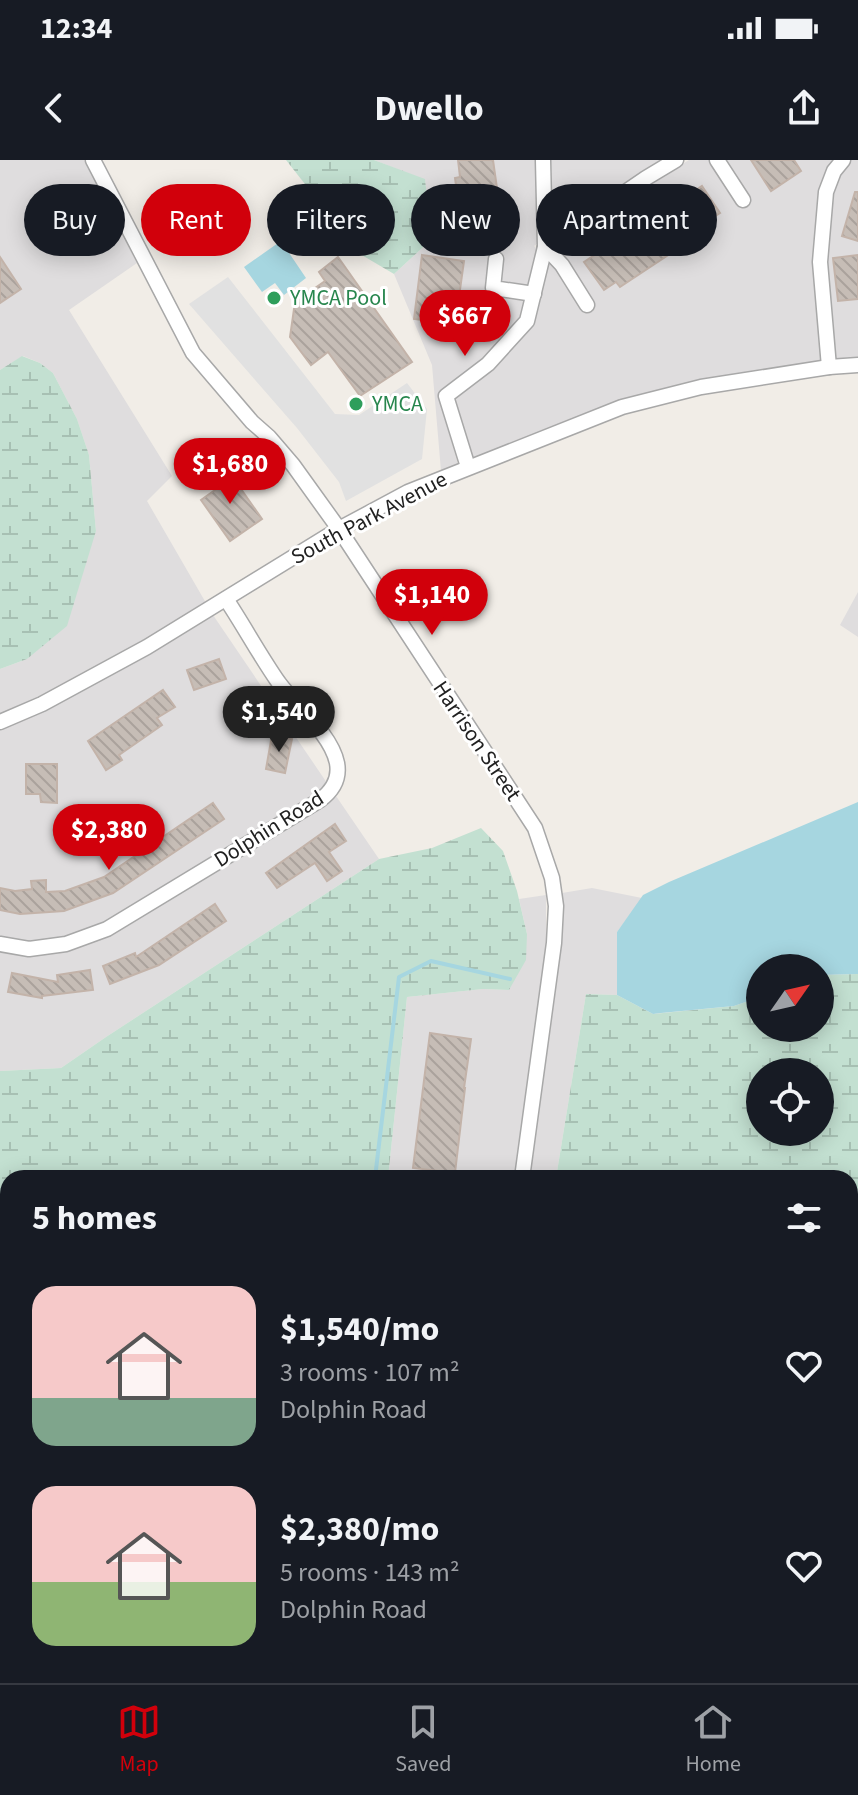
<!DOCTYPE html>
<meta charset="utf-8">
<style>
body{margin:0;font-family:"Source Sans 3",sans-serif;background:#20242c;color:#f1f3f6;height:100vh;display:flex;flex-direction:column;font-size:30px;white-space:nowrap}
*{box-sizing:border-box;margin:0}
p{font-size:26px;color:#9ea1a6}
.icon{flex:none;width:44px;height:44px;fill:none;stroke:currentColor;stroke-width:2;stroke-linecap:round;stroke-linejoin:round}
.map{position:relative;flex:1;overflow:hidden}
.panel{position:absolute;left:0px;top:1010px;width:858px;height:514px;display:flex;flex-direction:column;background:#171b24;border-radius:24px 24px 0 0;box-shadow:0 4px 20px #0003}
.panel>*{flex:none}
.hud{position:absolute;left:24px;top:24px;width:810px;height:72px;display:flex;gap:16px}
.needle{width:52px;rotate:56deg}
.tools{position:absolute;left:746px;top:794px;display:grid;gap:16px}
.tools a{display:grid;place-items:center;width:88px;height:88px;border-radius:50%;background:#171b24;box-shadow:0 4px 20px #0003;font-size:40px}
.price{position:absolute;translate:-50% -68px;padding:0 18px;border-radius:28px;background:#d1000b;color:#fff;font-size:26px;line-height:52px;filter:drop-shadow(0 2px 4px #0008)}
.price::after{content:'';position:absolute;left:50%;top:48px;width:24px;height:18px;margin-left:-12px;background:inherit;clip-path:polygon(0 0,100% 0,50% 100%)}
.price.on{background:#222;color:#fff}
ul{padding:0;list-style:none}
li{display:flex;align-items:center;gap:24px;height:200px;padding:0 32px}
li span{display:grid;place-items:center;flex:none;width:224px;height:160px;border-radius:24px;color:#555}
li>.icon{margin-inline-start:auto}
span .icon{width:96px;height:96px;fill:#fffc;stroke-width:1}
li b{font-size:34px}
h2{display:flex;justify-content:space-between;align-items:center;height:96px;padding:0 32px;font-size:34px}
.pill{padding:0 28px;border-radius:36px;background:#171b24;box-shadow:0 4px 20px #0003;font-size:28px;line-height:72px}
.pill.on{background:#d1000b;color:#fff}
.status{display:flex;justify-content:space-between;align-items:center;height:56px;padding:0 40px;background:#171b24;direction:ltr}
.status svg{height:22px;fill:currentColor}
header{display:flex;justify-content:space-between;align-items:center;height:104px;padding:0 32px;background:#171b24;font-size:36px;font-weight:700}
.tab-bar{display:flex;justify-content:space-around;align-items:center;height:112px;border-top:2px solid #363941;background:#171b24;font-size:22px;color:#9ea1a6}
.tab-bar a{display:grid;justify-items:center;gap:4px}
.tab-bar .on{color:#d1000b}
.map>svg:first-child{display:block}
.residential{fill:#dfddde}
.grass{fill:#cfecac}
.wetland{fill:url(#wetland-marsh);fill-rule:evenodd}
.parking{fill:#e1e1e1}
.water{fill:#a6d6e0}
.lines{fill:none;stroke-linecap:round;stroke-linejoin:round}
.stream{stroke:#a6d6e0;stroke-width:4}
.building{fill:url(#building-back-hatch);stroke:#c3b3a9;stroke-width:2}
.minor-casing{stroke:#a8a8a8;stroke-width:17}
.minor{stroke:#fff;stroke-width:14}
.leisure-dot{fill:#2e9e5b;stroke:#fff;stroke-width:3}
.labels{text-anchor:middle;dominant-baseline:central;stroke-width:6;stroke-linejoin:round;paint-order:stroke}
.leisure-label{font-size:22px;fill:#27864d;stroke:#fff;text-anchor:start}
.street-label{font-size:22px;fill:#212121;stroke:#fff}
</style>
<div class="status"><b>12:34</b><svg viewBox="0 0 49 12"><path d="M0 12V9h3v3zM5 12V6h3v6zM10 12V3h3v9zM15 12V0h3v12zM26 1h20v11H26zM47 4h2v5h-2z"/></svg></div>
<header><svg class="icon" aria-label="back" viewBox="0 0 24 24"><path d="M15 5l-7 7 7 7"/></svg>Dwello<svg class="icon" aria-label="share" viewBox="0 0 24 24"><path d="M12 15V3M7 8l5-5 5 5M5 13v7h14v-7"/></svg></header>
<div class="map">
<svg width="858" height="1523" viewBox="0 0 858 1523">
<defs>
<pattern id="wetland-marsh" width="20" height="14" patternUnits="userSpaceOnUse" patternTransform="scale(2)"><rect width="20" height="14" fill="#c3e0d1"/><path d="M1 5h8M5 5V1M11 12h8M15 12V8" fill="none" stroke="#a7c0b3"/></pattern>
<pattern id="building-back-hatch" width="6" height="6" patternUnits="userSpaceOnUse" patternTransform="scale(2)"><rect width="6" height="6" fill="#c6bdb6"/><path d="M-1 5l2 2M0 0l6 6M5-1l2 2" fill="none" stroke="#aaa29c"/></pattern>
</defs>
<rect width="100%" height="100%" fill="#f1ede7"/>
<g class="residential">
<polygon points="0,0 84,0 137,103 69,150 172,316 147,341 206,443 143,481 40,537 0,554 0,509 27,499 96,371 89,295 77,259 53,213 40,203 23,196 0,210"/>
<polygon points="374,0 535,0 537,84 534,86 537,89 520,158 483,199 442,231 439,239 458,304 441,311 432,205 394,114 432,79 425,20"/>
<polygon points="551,0 663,0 552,74"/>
<polygon points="689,0 858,0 858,197 829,199 700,219 619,240 563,264 473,298 455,238 494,208 533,165 552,91 650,24"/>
<polygon points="858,432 858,477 840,465"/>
<polygon points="213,455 327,623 325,627 316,634 104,763 65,777 30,782 0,777 0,569 45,550 150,493"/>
<polygon points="336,636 379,699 106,877 61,908 0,911 0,792 27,796 69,791 111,775 323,646"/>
<polygon points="592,728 642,738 617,772 617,835 586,834 556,1018 530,1018 562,783 563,745 562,733"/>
<polygon points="546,735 546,783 515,1018 388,1018 407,837 483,829 509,830 527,774 519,739"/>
<polygon points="0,1346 3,1351 8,1349 8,1485 0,1488"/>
<polygon points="8,1500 8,1516 237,1516 236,1523 0,1523 0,1503"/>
<polygon points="252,1516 450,1516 449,1523 251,1523"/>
</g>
<g class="grass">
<polygon points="0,1064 8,1067 8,1349 3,1351 0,1346"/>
<polygon points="468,1516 561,1516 562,1523 467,1523"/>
</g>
<g class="wetland">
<polygon points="286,0 374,0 425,19 432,79 394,114 360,94"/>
<polygon points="22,196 40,203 53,213 77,259 89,295 96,371 67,466 27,499 0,509 0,210"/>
<polygon points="481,668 503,691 517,731 527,774 526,800 509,830 483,829 407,837 388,1018 8,1018 8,1067 0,1064 0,911 61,908 106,877 379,699 432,688"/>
<path d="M858,814V1523H562L561,1516H850V1018H556L586,834L617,835L653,854L734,846L760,837V868H820V815ZM760,912H820V972H760Z"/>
</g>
<polygon class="parking" points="228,117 335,254 359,255 407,223 427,249 422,299 346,341 339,322 297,268 189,144"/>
<g class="water">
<polygon points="281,81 306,118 284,135 275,123 262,132 244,107"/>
<polygon points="858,642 858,814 820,815 820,808 760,808 760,837 734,846 661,853 653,854 617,835 617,772 643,735 669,722"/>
</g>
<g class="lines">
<g class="stream">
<polyline points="375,1018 399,817 431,801 510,819"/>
<polyline points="0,1364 8,1360"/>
</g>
</g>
<g class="building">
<polygon points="458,0 493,0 504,78 464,83 455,18 460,17"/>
<polygon points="751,0 794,0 801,11 771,31"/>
<polygon points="702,26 720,53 708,61 712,66 620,127 616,122 604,130 584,102 638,66 640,68 660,55 655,48 686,28 690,34"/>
<polygon points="855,32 858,32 858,81 842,76"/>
<polygon points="422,95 464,101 457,151 452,151 451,164 414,159"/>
<polygon points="858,95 858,139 838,141 833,98"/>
<polygon points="0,97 21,129 0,143"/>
<polygon points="338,97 412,202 360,236 328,192 311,205 290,177 295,142 325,121 319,112"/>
<polygon points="227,309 262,359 230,381 201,340 215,330 209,321"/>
<polygon points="219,499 226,519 194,530 187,510"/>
<polygon points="163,530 175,547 157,558 162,565 119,595 122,600 106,610 88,581"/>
<polygon points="244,532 263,561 245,573 228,547 228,542"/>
<polygon points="272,575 292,579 285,613 266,609"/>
<polygon points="26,604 57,604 57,643 41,642 40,634 26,634"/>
<polygon points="213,643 224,659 113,733 64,751 20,754 0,750 0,728 15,731 32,729 31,721 46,720 46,732 65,731 104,717"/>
<polygon points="335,664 346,681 329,692 342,711 327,721 315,703 277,728 266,713"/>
<polygon points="215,744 226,761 159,805 110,824 103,806 135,793 136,797"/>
<polygon points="90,810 93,830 42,836 42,838 8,832 12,813 58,822 57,815"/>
<polygon points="430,873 471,879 464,928 465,928 455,1013 413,1008"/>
</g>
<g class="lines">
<defs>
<g id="minor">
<polyline points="93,0 193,193 252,262 269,277 293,305 339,369 535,668 552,718 556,746 554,783 522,1018"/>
<polyline points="717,0 743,40"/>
<polyline points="545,87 646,18 676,0"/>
<polyline points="545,87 562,105 587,145"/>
<polyline points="496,99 493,128 534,134"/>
<polyline points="829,207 820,102 826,32 834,11 843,0"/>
<polyline points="468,307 446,236 488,204 527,161 545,87 543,0"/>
<polyline points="0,562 42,544 147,487 339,369 408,332 622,247 701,227 829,207 858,205"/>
<path d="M0,784L29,789L66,784L107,769L320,640C332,631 340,619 337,603C331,574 296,546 279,523C260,496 244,466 226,439"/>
<polyline points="0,1495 8,1492"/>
<polyline points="244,1523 245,1516"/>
<polyline points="456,1523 457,1516"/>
</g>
</defs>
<use href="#minor" class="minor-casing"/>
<use href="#minor" class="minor"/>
</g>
<g class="leisure-dot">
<circle cx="274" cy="138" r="8"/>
<circle cx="356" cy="244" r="8"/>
</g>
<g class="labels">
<g class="leisure-label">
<text x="290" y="138">YMCA Pool</text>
<text x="372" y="244">YMCA</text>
</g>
<g class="street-label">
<text transform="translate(369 358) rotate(-28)">South Park Avenue</text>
<text transform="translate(477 581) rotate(56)">Harrison Street</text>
<text transform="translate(269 669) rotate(-32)">Dolphin Road</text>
</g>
</g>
</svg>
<div class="tools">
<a><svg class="needle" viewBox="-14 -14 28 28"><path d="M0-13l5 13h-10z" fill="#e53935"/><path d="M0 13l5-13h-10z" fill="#9ea1a6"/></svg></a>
<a><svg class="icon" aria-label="locate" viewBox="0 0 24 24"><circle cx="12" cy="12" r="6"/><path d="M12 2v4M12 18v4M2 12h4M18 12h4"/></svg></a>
</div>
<b class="price" style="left:465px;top:198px">$667</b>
<b class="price" style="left:230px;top:346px">$1,680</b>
<b class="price" style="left:432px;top:477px">$1,140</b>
<b class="price on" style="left:279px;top:594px">$1,540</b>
<b class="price" style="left:109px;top:712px">$2,380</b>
<div class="hud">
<a class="pill">Buy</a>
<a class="pill on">Rent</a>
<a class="pill">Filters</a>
<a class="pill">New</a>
<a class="pill">Apartment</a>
</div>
<section class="panel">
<h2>5 homes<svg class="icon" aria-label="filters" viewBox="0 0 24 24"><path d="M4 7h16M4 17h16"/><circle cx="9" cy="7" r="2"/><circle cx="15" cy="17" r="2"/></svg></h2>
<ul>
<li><span style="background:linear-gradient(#f6c9c9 70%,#7fa58c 0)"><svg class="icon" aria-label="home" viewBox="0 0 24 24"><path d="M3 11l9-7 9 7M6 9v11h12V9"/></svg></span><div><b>$1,540/mo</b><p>3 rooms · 107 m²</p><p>Dolphin Road</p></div><svg class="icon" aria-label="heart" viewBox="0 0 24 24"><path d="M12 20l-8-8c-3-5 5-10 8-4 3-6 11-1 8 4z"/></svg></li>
<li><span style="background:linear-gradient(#f6c9c9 60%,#8fb573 0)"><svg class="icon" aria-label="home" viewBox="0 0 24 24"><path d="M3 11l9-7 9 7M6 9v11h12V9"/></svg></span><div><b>$2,380/mo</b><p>5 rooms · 143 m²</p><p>Dolphin Road</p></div><svg class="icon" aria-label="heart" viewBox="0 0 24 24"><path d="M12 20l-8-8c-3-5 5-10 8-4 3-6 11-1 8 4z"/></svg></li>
</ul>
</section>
</div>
<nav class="tab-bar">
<a class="on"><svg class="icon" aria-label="map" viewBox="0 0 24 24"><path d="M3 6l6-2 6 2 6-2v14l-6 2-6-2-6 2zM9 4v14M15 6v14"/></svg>Map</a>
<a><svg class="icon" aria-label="saved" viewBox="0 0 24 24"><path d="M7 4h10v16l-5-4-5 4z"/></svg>Saved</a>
<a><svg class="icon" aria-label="home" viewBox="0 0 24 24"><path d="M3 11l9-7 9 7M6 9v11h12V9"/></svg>Home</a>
</nav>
